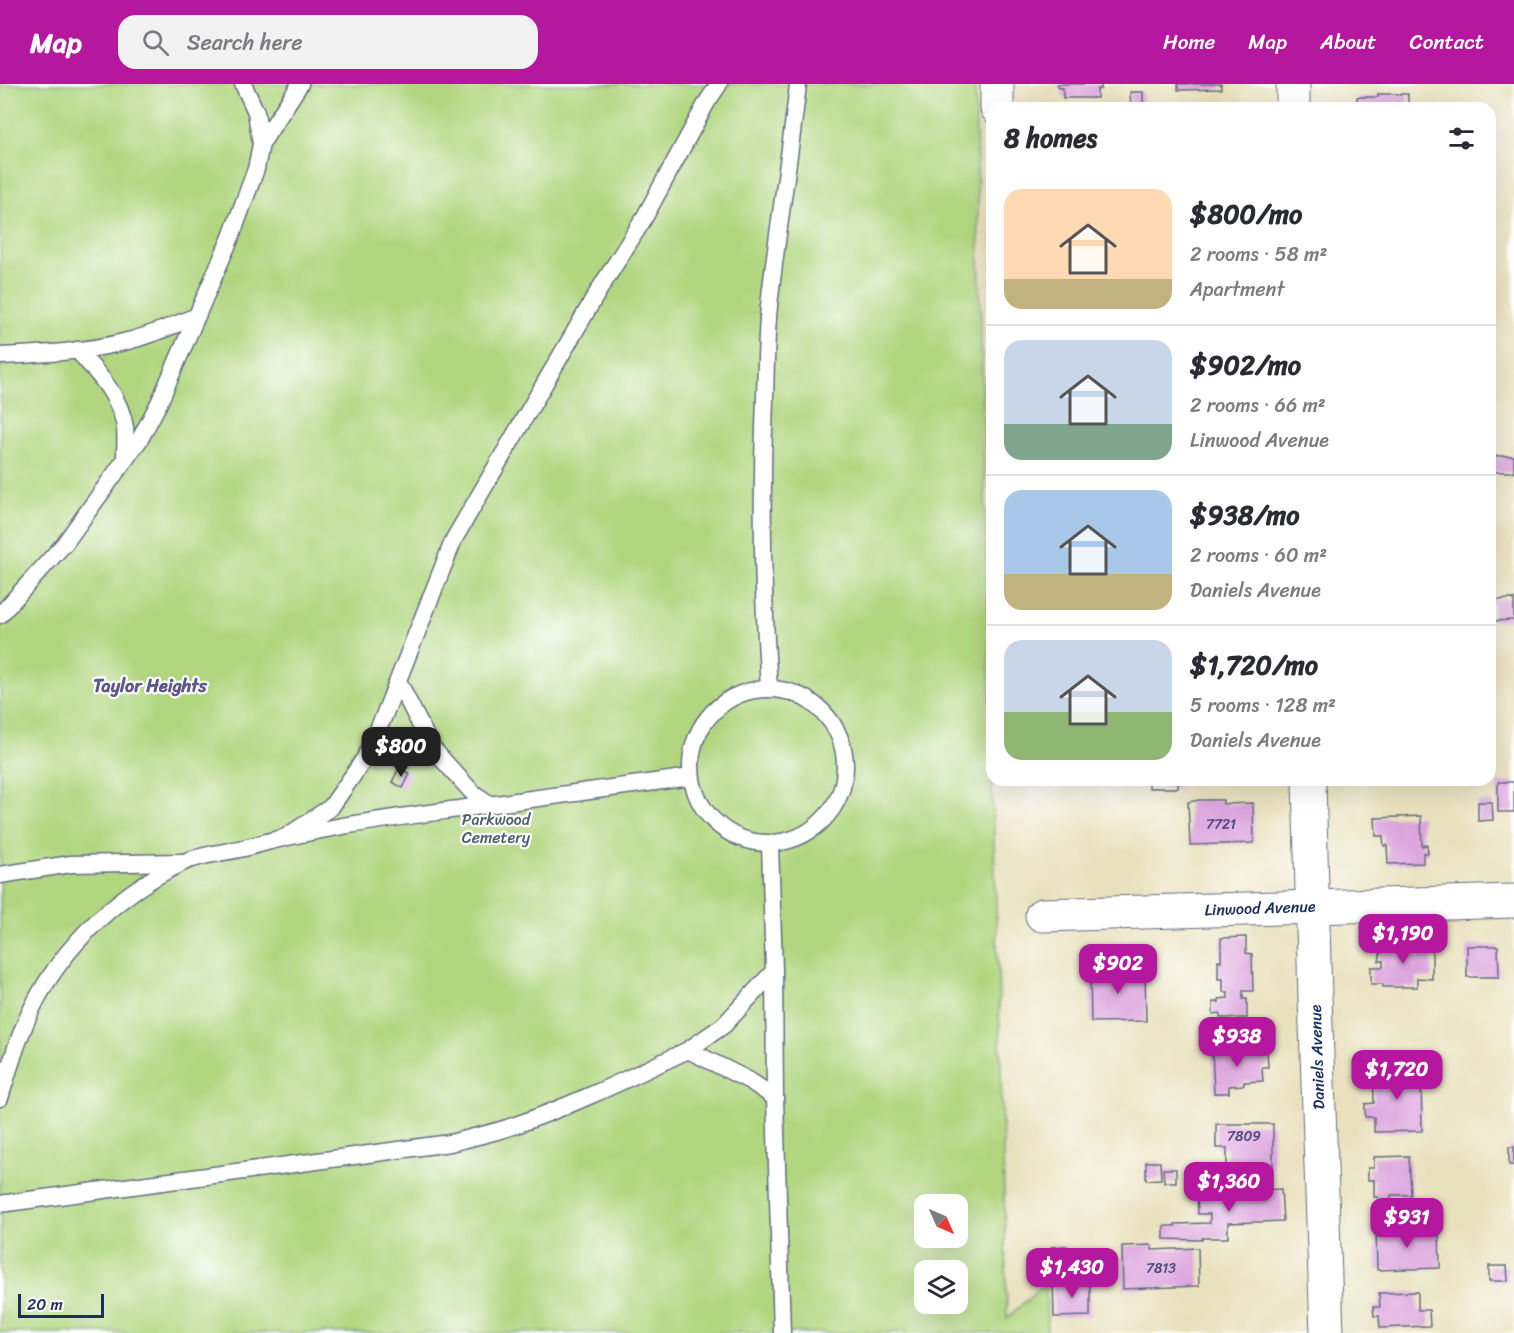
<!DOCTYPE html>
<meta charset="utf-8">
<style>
body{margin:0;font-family:Sriracha,sans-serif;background:#f2f2f3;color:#2b2b33;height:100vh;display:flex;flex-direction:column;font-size:22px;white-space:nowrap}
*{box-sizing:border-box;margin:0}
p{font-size:20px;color:#7c7c81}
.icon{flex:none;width:33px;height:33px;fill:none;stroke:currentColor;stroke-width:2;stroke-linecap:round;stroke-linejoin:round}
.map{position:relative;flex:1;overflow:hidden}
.drawer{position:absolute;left:986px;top:18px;width:510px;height:684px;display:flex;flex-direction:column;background:#fff;border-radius:18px;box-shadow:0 6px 24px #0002}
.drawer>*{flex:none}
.needle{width:39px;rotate:135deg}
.buttons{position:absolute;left:914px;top:1110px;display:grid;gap:12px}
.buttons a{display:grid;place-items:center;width:54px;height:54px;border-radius:12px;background:#fff;box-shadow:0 6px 24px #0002;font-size:30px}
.scale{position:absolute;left:18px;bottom:15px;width:86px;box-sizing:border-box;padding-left:6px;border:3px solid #1b2f5e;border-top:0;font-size:16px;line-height:21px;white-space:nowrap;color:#1b2f5e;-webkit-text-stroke:4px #fff;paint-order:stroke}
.price{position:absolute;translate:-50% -51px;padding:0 14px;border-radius:12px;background:#b5179e;color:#fff;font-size:20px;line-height:39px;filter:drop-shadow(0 2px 3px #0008)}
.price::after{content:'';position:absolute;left:50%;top:36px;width:18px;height:14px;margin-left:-9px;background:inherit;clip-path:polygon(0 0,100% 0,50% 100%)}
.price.current{background:#222;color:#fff}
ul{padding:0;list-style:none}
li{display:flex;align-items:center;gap:18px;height:150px;padding:0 18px}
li+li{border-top:2px solid #e1e1e2}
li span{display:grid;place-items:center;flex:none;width:168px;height:120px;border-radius:18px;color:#555}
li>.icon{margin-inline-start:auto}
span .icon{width:72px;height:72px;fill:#fffc;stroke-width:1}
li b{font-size:26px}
h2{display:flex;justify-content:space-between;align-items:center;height:72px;padding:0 18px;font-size:26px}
header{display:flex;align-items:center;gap:36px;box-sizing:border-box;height:84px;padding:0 30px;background:#b5179e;color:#fff}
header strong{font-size:28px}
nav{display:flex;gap:33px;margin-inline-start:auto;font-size:21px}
.search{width:420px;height:54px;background:#f2f2f3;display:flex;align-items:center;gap:15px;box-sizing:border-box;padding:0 21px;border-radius:18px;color:#7c7c81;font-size:22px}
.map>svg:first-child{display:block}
.green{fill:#b1d67f;stroke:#66826e;stroke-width:1.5;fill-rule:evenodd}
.building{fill:#dba2dd}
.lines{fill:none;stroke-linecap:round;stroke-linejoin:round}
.lane-casing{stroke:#636d7f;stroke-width:19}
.street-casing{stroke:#636d7f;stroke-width:35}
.lane{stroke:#fff;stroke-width:16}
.street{stroke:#fff;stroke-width:33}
.labels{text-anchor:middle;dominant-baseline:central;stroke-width:4.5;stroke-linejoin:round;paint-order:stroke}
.number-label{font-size:14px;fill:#4b4c7e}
.park-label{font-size:16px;fill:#486168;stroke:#fff}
.street-label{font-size:16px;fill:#1b2f5e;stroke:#fff}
.neighbourhood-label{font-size:18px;font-weight:bold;fill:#5e578a;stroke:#fff}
</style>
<header>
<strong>Map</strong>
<div class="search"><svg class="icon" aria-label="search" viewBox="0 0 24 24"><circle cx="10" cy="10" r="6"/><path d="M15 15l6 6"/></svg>Search here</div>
<nav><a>Home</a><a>Map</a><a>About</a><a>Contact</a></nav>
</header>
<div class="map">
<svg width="1514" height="1249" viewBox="0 0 1514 1249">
<rect width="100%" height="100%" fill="#fff"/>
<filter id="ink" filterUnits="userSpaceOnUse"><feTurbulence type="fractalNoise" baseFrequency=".0167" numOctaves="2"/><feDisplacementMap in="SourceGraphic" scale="12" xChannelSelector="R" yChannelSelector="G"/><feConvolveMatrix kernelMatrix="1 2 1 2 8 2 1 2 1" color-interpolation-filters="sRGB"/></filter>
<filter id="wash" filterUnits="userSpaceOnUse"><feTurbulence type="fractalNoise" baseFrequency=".008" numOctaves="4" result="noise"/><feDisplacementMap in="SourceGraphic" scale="24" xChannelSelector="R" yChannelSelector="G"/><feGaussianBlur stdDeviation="1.35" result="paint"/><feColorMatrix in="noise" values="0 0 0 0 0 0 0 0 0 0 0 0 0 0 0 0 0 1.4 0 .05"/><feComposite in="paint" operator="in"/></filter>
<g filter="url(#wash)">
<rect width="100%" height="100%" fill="#e9e1bd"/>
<path class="green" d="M0,0H975L992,696L1000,950L1007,1234L1046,1199L1047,1249H0ZM924,1120H957V1154H924ZM924,1186H957V1220H924Z"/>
<g id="blocks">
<g class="building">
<polygon points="1058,0 1101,0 1101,5 1097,5 1097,14 1063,14 1063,4 1058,4"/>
<polygon points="1178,0 1221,0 1221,5 1178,6"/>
<polygon points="1130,8 1143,8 1143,24 1131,24"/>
<polygon points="1378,10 1408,10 1408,24 1357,24 1357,13 1378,13"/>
<rect x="1491" y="372" width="23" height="16"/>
<polygon points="1514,515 1514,536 1494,537 1493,516"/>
<polygon points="399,684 410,690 403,704 392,698"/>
<rect x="1149" y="696" width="29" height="8"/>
<rect x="1498" y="698" width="16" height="30"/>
<polygon points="1199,716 1223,716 1223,720 1253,719 1254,759 1190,761 1188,718"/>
<polygon points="1478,718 1492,718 1493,736 1478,737"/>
<polygon points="1421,732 1422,762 1427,761 1428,769 1423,769 1423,779 1388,780 1387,761 1384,762 1383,752 1376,752 1375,734"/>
<polygon points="1246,853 1246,869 1252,870 1253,907 1243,907 1243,915 1247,915 1247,934 1220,934 1220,929 1213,930 1213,918 1219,918 1219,915 1228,914 1228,908 1223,908 1223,895 1218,895 1218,876 1221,877 1221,854"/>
<polygon points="1404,857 1414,857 1414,861 1419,861 1419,858 1425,858 1425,862 1432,862 1432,895 1417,894 1417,903 1383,903 1383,900 1371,900 1371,883 1383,883 1383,877 1379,877 1382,863 1385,863 1385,861 1399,861 1404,860"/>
<polygon points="1467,862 1498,862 1499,893 1467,893"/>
<polygon points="1102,879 1121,879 1121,888 1145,887 1146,937 1091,938 1090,888 1102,888"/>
<polygon points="1256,964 1256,968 1267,967 1268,983 1262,983 1263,997 1244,998 1244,1001 1229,1002 1229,1009 1214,1009 1212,966"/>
<polygon points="1421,985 1422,1047 1374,1048 1374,1033 1365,1033 1365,1020 1374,1019 1373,987"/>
<polygon points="1216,1040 1273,1040 1273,1084 1227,1084 1227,1064 1216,1064"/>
<rect x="1509" y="1063" width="5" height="18"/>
<polygon points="1409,1072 1411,1111 1391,1111 1391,1117 1378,1117 1378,1113 1374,1113 1374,1096 1368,1096 1368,1084 1374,1084 1374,1073"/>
<polygon points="1146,1078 1160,1078 1161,1095 1146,1096"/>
<polygon points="1163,1085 1176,1085 1176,1098 1164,1098"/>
<polygon points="1281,1105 1283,1137 1228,1139 1228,1154 1202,1154 1202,1156 1164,1155 1164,1142 1175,1142 1175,1140 1210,1139 1210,1130 1198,1130 1197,1109"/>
<polygon points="1399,1140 1400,1150 1420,1149 1419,1146 1439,1145 1440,1184 1377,1186 1376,1142"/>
<polygon points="1152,1161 1152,1166 1198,1164 1199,1202 1123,1205 1122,1162"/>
<polygon points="1066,1162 1067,1173 1052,1175 1051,1163"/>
<polygon points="1489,1182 1507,1182 1508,1197 1489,1197"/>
<polygon points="1053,1197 1090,1197 1090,1232 1054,1233"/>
<polygon points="1418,1208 1418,1226 1429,1226 1430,1242 1380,1244 1379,1232 1374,1232 1373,1223 1380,1223 1379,1209"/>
</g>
</g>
</g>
<g filter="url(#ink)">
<use href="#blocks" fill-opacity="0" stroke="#636d7f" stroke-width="1.5"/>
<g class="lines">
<defs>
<g id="lane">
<polyline points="243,0 256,28 261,60"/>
<path d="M77,266C97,288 120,312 125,343C126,353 125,366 125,376"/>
<path d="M0,272C43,270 86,268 128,257C152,251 174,241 197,232"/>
<polyline points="0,531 65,459 140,355 159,319 231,153 256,85 261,60 300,0"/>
<polyline points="398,597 432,664 472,708 491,721"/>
<path d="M769,604C762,507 761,410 765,313C766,282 766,252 769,222C777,148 790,74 798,0"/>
<circle cx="768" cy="682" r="77"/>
<polyline points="286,753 331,723 365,674 383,634 454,455 599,206 643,136 707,18 719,0"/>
<polyline points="0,791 71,780 181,778"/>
<polyline points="774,887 775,1014 782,1249"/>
<polyline points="688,966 724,941 774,887 770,760"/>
<path d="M0,1014C7,991 14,967 23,945C51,873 112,812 182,779C197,771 230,768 248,763C319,743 393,734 466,724C541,714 616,703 691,693"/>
<path d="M0,1120L450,1059C469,1054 489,1050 507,1044C570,1023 629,994 688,966L750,997L775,1014"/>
</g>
<g id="street">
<polyline points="997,0 997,24"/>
<polyline points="1293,0 1293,24"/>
<polyline points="1309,696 1315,914 1327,1249"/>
<polyline points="1042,831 1514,817"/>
</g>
</defs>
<use href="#lane" class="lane-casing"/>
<use href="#street" class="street-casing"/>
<use href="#lane" class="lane"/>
<use href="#street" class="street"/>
</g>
</g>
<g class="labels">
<g class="number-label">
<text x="1221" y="740">7721</text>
<text x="1244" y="1052">7809</text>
<text x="1161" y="1184">7813</text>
</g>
<g class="park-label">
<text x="496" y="735">Parkwood<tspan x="496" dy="18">Cemetery</tspan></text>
</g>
<g class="street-label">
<text transform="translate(1260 824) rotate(-2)">Linwood Avenue</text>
<text transform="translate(1317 973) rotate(-92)">Daniels Avenue</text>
</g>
<g class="neighbourhood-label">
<text x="150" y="602">Taylor Heights</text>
</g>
</g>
</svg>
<div class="buttons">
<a><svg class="needle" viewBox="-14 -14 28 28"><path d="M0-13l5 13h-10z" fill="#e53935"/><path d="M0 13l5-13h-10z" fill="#7c7c81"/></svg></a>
<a><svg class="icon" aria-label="layers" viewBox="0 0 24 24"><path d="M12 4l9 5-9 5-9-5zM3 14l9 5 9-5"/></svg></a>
</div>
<div class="scale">20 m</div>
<b class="price current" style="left:401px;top:694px">$800</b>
<b class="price" style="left:1403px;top:881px">$1,190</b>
<b class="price" style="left:1118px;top:911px">$902</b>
<b class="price" style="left:1237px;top:984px">$938</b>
<b class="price" style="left:1397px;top:1017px">$1,720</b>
<b class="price" style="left:1229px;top:1129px">$1,360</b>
<b class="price" style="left:1407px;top:1165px">$931</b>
<b class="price" style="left:1072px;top:1215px">$1,430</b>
<section class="drawer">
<h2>8 homes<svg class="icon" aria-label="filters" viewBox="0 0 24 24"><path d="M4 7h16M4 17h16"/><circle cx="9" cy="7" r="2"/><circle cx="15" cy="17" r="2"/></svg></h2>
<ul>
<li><span style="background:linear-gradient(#ffd9b3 75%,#c2b280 0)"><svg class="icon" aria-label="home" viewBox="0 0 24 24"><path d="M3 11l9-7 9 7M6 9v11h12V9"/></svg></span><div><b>$800/mo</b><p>2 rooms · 58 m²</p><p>Apartment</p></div></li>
<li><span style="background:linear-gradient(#c9d6e8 70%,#7fa58c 0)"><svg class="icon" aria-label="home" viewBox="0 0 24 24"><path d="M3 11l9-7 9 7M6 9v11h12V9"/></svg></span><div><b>$902/mo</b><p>2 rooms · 66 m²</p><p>Linwood Avenue</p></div></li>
<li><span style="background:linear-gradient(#a9c7e8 70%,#c2b280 0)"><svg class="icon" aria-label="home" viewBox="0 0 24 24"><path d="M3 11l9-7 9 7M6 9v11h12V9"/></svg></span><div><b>$938/mo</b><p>2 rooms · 60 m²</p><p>Daniels Avenue</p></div></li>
<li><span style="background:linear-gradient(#c9d6e8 60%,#8fb573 0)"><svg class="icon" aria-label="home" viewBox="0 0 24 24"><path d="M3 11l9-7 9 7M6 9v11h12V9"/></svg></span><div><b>$1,720/mo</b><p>5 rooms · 128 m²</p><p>Daniels Avenue</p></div></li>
</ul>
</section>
</div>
